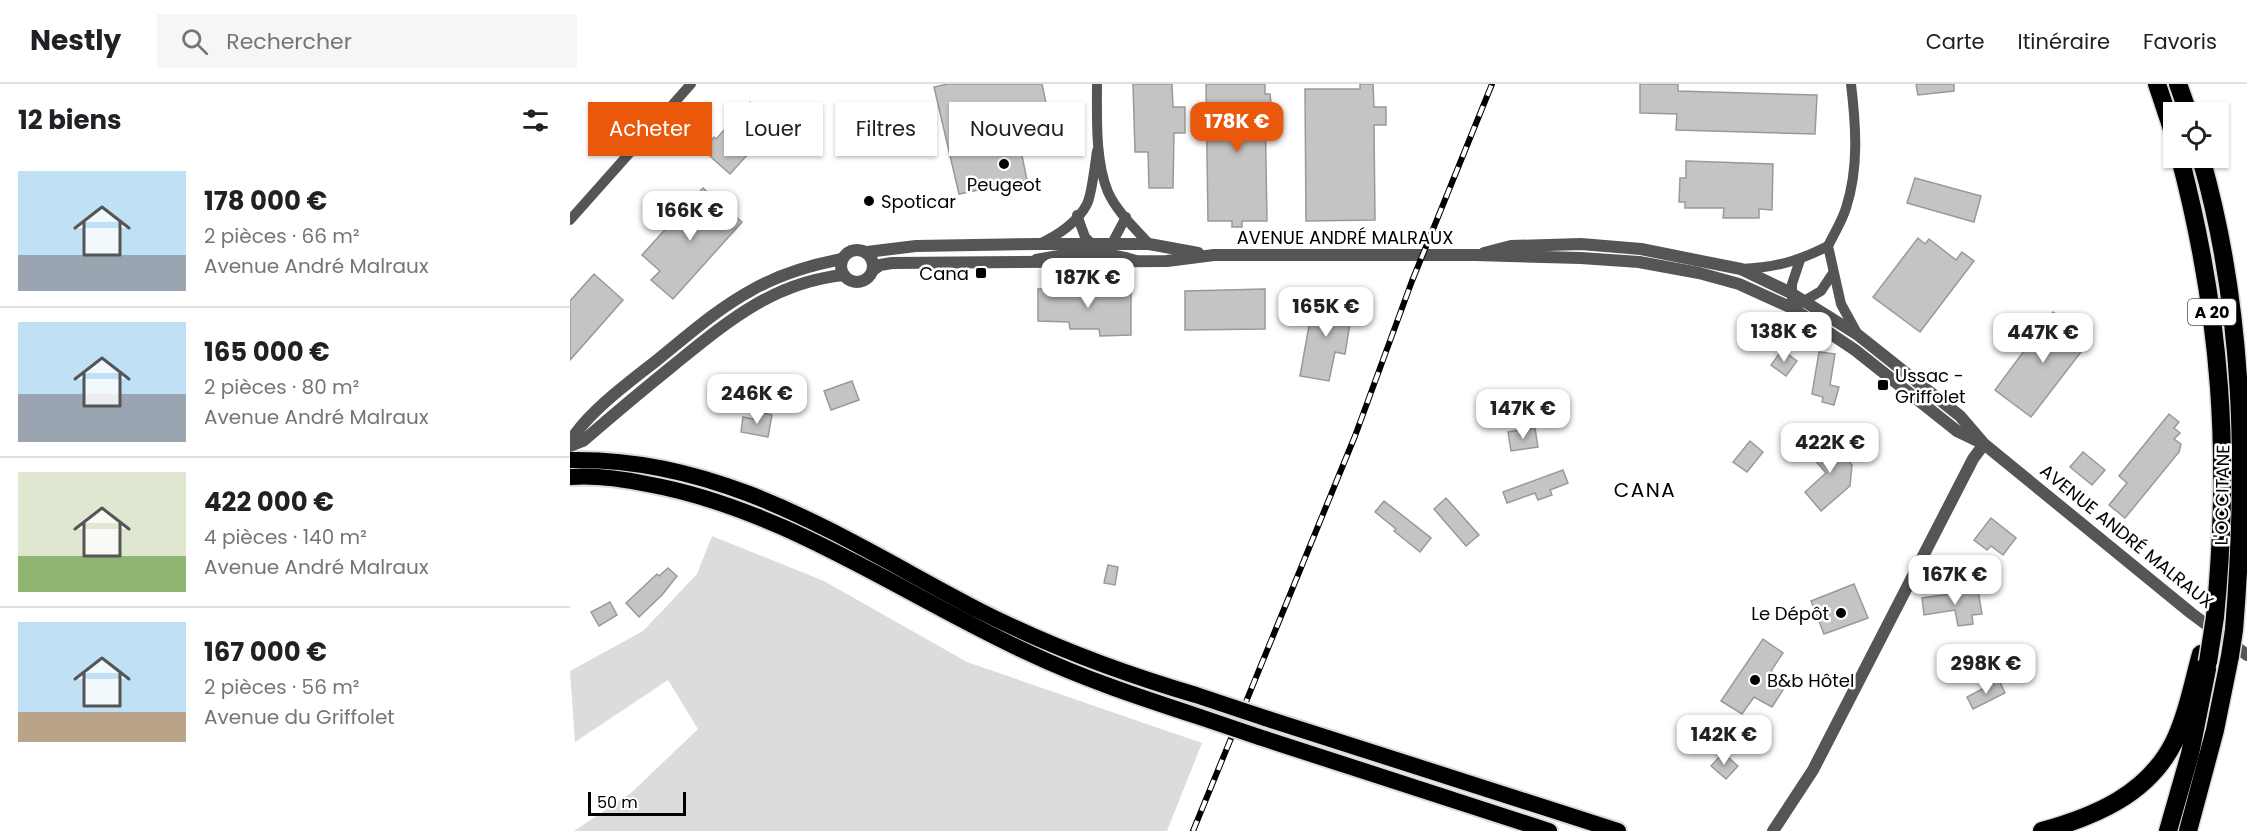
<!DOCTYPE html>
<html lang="fr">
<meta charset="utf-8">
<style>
body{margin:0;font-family:Poppins,sans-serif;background:#f6f6f6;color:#202124;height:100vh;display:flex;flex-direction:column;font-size:22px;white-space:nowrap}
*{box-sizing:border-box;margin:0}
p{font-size:20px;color:#757577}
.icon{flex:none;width:33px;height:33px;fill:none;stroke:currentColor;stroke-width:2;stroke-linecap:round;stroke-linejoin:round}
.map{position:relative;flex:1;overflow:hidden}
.sheet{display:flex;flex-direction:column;background:#fff;width:570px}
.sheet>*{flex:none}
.hud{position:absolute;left:18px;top:18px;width:570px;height:54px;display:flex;gap:12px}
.controls{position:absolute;left:1593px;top:18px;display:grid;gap:12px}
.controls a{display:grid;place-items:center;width:66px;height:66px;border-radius:0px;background:#fff;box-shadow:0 2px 4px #0004;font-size:30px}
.scale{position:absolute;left:18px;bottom:15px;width:98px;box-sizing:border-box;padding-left:6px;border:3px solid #000;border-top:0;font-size:16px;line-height:21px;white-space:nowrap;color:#000;-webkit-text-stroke:4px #fff;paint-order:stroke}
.price{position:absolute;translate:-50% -51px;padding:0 14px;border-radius:12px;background:#fff;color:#222;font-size:20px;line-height:39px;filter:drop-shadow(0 2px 3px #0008)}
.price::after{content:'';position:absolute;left:50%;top:36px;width:18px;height:14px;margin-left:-9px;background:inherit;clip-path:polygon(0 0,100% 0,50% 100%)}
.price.selected{background:#ea580c;color:#fff}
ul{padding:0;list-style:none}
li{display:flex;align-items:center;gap:18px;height:150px;padding:0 18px}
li+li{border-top:2px solid #e0e0e0}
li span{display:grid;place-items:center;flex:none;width:168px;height:120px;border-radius:0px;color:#555}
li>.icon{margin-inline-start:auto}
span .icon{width:72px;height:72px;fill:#fffc;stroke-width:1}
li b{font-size:26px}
h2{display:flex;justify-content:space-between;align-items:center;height:72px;padding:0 18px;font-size:26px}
.pill{padding:0 21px;border-radius:0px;background:#fff;box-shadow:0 2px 4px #0004;font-size:21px;line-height:54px}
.pill.selected{background:#ea580c;color:#fff}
header{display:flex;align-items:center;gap:36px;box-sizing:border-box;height:84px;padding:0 30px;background:#fff;border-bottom:2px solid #e0e0e0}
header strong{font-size:28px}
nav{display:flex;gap:33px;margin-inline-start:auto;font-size:21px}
.search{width:420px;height:54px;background:#f6f6f6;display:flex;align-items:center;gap:15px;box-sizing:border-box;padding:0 21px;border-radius:0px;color:#757577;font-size:22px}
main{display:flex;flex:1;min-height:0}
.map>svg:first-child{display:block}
.green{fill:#dcdcdc}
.building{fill:#c4c4c4;stroke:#999;stroke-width:1.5}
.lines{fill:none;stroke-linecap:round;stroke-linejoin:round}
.trunk-casing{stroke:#dbdbdb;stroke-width:20}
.motorway-casing{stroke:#dbdbdb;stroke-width:21}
.minor{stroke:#555;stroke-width:10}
.tertiary{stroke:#555;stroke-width:12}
.trunk{stroke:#000;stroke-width:16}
.motorway{stroke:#000;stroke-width:18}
.rail-casing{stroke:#000;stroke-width:6}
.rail{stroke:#fff;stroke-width:4;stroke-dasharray:11;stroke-linecap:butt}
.trunk-bridge-casing{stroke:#dbdbdb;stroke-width:20;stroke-linecap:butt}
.motorway-bridge-casing{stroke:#dbdbdb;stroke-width:21;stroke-linecap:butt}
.trunk-bridge{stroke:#000;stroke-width:16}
.motorway-bridge{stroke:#000;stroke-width:18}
.poi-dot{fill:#000;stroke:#fff;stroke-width:2}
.labels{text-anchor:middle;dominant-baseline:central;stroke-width:5;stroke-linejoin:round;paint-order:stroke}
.shield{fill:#fff;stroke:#4c4c4c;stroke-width:1.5}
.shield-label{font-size:16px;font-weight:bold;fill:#000}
.poi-label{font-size:18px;fill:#000;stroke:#fff;text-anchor:start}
.street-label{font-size:18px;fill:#000;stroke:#fff}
.neighbourhood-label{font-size:20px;letter-spacing:1.5px;fill:#000;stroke:#fff}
</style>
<header>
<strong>Nestly</strong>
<div class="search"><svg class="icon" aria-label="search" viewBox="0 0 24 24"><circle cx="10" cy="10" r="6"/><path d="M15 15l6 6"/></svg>Rechercher</div>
<nav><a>Carte</a><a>Itinéraire</a><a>Favoris</a></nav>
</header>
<main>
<section class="sheet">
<h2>12 biens<svg class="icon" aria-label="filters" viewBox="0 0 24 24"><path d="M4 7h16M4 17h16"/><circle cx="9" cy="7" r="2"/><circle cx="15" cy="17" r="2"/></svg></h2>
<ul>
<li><span style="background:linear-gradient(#bfe0f5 70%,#9aa5b1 0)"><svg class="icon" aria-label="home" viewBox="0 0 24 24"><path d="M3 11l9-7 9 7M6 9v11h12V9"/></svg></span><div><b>178 000 €</b><p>2 pièces · 66 m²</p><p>Avenue André Malraux</p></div></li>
<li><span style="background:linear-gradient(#bfe0f5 60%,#9aa5b1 0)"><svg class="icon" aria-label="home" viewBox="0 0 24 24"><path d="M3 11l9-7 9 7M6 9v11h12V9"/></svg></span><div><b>165 000 €</b><p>2 pièces · 80 m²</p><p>Avenue André Malraux</p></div></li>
<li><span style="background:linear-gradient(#dfe7d0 70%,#8fb573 0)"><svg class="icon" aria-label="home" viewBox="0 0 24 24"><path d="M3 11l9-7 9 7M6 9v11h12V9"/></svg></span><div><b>422 000 €</b><p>4 pièces · 140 m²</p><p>Avenue André Malraux</p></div></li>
<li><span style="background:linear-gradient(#bfe0f5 75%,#b9a48a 0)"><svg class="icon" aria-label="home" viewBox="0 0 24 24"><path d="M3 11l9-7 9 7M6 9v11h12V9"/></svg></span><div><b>167 000 €</b><p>2 pièces · 56 m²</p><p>Avenue du Griffolet</p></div></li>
</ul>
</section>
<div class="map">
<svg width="1677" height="747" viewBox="0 0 1677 747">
<rect width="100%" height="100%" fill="#fff"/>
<polygon class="green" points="142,452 254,497 397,578 632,659 597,747 4,747 61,709 128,645 98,596 5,658 0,587 73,547 127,490"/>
<g class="building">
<polygon points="378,0 472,0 481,43 488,42 491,58 451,67 457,96 389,110 364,3"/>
<polygon points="563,0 602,0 603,23 615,23 615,49 604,49 603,104 579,104 578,68 565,68"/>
<polygon points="636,0 695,0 695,10 700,10 701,19 695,20 697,137 672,137 672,143 662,143 662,137 638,137"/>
<polygon points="790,0 803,0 804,23 816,23 816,41 804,41 805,136 736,137 735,5 790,5"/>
<polygon points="1070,0 1108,0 1108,7 1247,11 1245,50 1106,46 1107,30 1070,29"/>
<polygon points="1346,0 1384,0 1384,7 1348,11"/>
<polygon points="180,18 210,45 203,53 198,48 160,90 133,66 144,53 146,55"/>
<polygon points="1116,77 1203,80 1202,126 1189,125 1189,134 1153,134 1154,124 1115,124 1115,118 1109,118 1110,94 1116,94"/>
<polygon points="1345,94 1411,112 1404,138 1337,119"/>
<polygon points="133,104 172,138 103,215 81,196 90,187 72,171"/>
<polygon points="1348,154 1355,160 1359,155 1386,176 1392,168 1404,177 1350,248 1303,213"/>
<polygon points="24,190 53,216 0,276 0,217"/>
<polygon points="561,203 561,251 530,252 529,245 500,245 499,238 468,237 468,205"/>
<polygon points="695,205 695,245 615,246 615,207"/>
<polygon points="744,214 783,221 775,270 765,268 759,297 730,292"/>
<polygon points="1483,228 1521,255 1461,333 1425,306"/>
<polygon points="1212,266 1227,277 1216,292 1201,281"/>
<polygon points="1249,268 1265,270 1260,301 1269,303 1264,321 1252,318 1253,313 1242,310"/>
<polygon points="282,297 289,316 261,326 254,307"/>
<polygon points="189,328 202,331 198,353 171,348 173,333 188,336"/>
<polygon points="1599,330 1609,338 1604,344 1610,349 1604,355 1611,360 1609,368 1555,434 1539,421 1557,399 1549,392"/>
<polygon points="965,344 968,363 941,367 938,348"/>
<polygon points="1257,351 1282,381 1280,402 1251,427 1235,408 1256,389 1238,368"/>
<polygon points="1180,357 1193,368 1177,388 1163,378"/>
<polygon points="1513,368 1535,386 1522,401 1500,383"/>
<polygon points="993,386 998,399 980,406 982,411 968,416 965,409 937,419 933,408"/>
<polygon points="876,414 909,451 896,462 864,425"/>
<polygon points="814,417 861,454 850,468 824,447 826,445 805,428"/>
<polygon points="1421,434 1446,454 1433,471 1421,462 1417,466 1404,456"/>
<polygon points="538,481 548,483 545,501 534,499"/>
<polygon points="98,484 107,492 92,511 69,533 56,519 87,490 89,492"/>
<polygon points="1284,500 1298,534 1254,550 1241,517"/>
<polygon points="1408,506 1412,530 1402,531 1403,540 1388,542 1385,526 1354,531 1352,514"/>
<polygon points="40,518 47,531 29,542 21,528"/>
<polygon points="1193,555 1213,569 1201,587 1218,598 1202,623 1184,613 1172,630 1151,617"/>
<polygon points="1429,596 1435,609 1403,625 1397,613"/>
<polygon points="1153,669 1168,682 1156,695 1141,682"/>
</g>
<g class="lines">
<defs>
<g id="trunk">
<path d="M0,376C157,373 277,458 410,527C479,562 551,589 626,611"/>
<path d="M0,393C25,391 53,395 77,400C216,425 333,511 459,569C514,595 572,614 630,633"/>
<polyline points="695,634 1048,747"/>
<polyline points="689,653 979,747"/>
</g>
<g id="motorway">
<polyline points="1587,0 1604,51"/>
<polyline points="1608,0 1618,28"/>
<path d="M1610,74C1651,231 1661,371 1645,533"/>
<path d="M1631,74C1675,228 1677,387 1664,546"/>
<path d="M1472,747C1526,732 1578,710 1604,658C1617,631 1623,599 1631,570"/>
<polyline points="1598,747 1620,670 1637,585"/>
<polyline points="1618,747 1645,646 1660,572"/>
</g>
</defs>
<use href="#trunk" class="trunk-casing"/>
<use href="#motorway" class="motorway-casing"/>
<g class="minor">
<path d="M527,0C527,33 525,77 538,108C547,128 565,144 579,160"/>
<polyline points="507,131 515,153 526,164"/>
<polyline points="0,136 121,0"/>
<path d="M469,160C487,152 508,138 517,120C522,110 525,80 527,67"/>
<path d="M1258,162C1264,150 1272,137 1276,124C1289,84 1286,42 1281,0"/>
<polyline points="540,163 556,133"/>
<path d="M466,175C498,168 535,165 566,176"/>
<polyline points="1230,176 1222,200 1222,224 1251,207 1263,189"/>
<path d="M1171,185C1204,184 1229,177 1258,162L1271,220L1288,251"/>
</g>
<g class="tertiary">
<circle cx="287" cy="182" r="16"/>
<polyline points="297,168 346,162 469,160 579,160 628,169"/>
<polyline points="914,169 941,162 1011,160 1071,165 1171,185 1221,209 1288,251 1390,332 1414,360 1621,529 1677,571"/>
<polyline points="303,186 310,181 322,179 597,177 644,171 905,171 1011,174 1069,178 1129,189 1169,200 1222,224 1285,266 1387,347 1414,360"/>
<path d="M0,358C17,329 59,298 86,277C117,252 147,225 182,206C210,190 240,181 272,175"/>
<path d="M0,362L13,357C43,331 74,305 105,280C158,237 204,198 274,191"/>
<polyline points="1203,747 1243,686 1403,375 1414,360"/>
</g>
<use href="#trunk" class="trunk"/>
<use href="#motorway" class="motorway"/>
<defs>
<polyline id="rail" points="623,747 785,352 842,197 922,0"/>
</defs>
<use href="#rail" class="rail-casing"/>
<use href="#rail" class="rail"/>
<defs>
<g id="trunk-bridge">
<polyline points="626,611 695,634"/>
<polyline points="630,633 689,653"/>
</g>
<g id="motorway-bridge">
<polyline points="1660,572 1664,546"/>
<polyline points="1638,578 1645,533"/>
</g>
</defs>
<use href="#trunk-bridge" class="trunk-bridge-casing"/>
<use href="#motorway-bridge" class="motorway-bridge-casing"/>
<use href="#trunk-bridge" class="trunk-bridge"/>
<use href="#motorway-bridge" class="motorway-bridge"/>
</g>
<g class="poi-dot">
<circle cx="434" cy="80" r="6"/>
<circle cx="299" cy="117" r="6"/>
<rect x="405" y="183" width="12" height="12" rx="3"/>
<rect x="1307" y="295" width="12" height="12" rx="3"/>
<circle cx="1271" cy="529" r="6"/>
<circle cx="1185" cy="596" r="6"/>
</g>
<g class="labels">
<rect class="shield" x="1618" y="215" width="48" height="26" rx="4.5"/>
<g class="shield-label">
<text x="1642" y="228">A 20</text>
</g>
<g class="poi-label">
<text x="434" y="100" text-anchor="middle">Peugeot</text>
<text x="311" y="117">Spoticar</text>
<text x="399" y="189" text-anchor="end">Cana</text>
<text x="1325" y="291">Ussac -<tspan x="1325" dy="21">Griffolet</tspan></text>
<text x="1259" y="529" text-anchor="end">Le Dépôt</text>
<text x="1197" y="596">B&amp;b Hôtel</text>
</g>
<g class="street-label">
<text x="775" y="153">AVENUE ANDRÉ MALRAUX</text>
<text transform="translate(1652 411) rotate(-89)">L'OCCITANE</text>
<text transform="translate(1557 452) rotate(39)">AVENUE ANDRÉ MALRAUX</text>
</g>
<g class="neighbourhood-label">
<text x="1075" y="406">CANA</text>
</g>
</g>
</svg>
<div class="controls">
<a><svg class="icon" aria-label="locate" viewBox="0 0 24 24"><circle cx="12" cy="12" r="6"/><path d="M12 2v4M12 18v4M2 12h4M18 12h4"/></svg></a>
</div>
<div class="scale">50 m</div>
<b class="price selected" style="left:667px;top:69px">178K €</b>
<b class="price" style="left:120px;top:158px">166K €</b>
<b class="price" style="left:518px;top:225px">187K €</b>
<b class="price" style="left:756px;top:254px">165K €</b>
<b class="price" style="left:1214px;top:279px">138K €</b>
<b class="price" style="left:1473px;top:280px">447K €</b>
<b class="price" style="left:187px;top:341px">246K €</b>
<b class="price" style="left:953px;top:356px">147K €</b>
<b class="price" style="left:1260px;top:390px">422K €</b>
<b class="price" style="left:1385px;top:522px">167K €</b>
<b class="price" style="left:1416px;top:611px">298K €</b>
<b class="price" style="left:1154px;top:682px">142K €</b>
<div class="hud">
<a class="pill selected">Acheter</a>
<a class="pill">Louer</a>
<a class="pill">Filtres</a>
<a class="pill">Nouveau</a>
</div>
</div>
</main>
